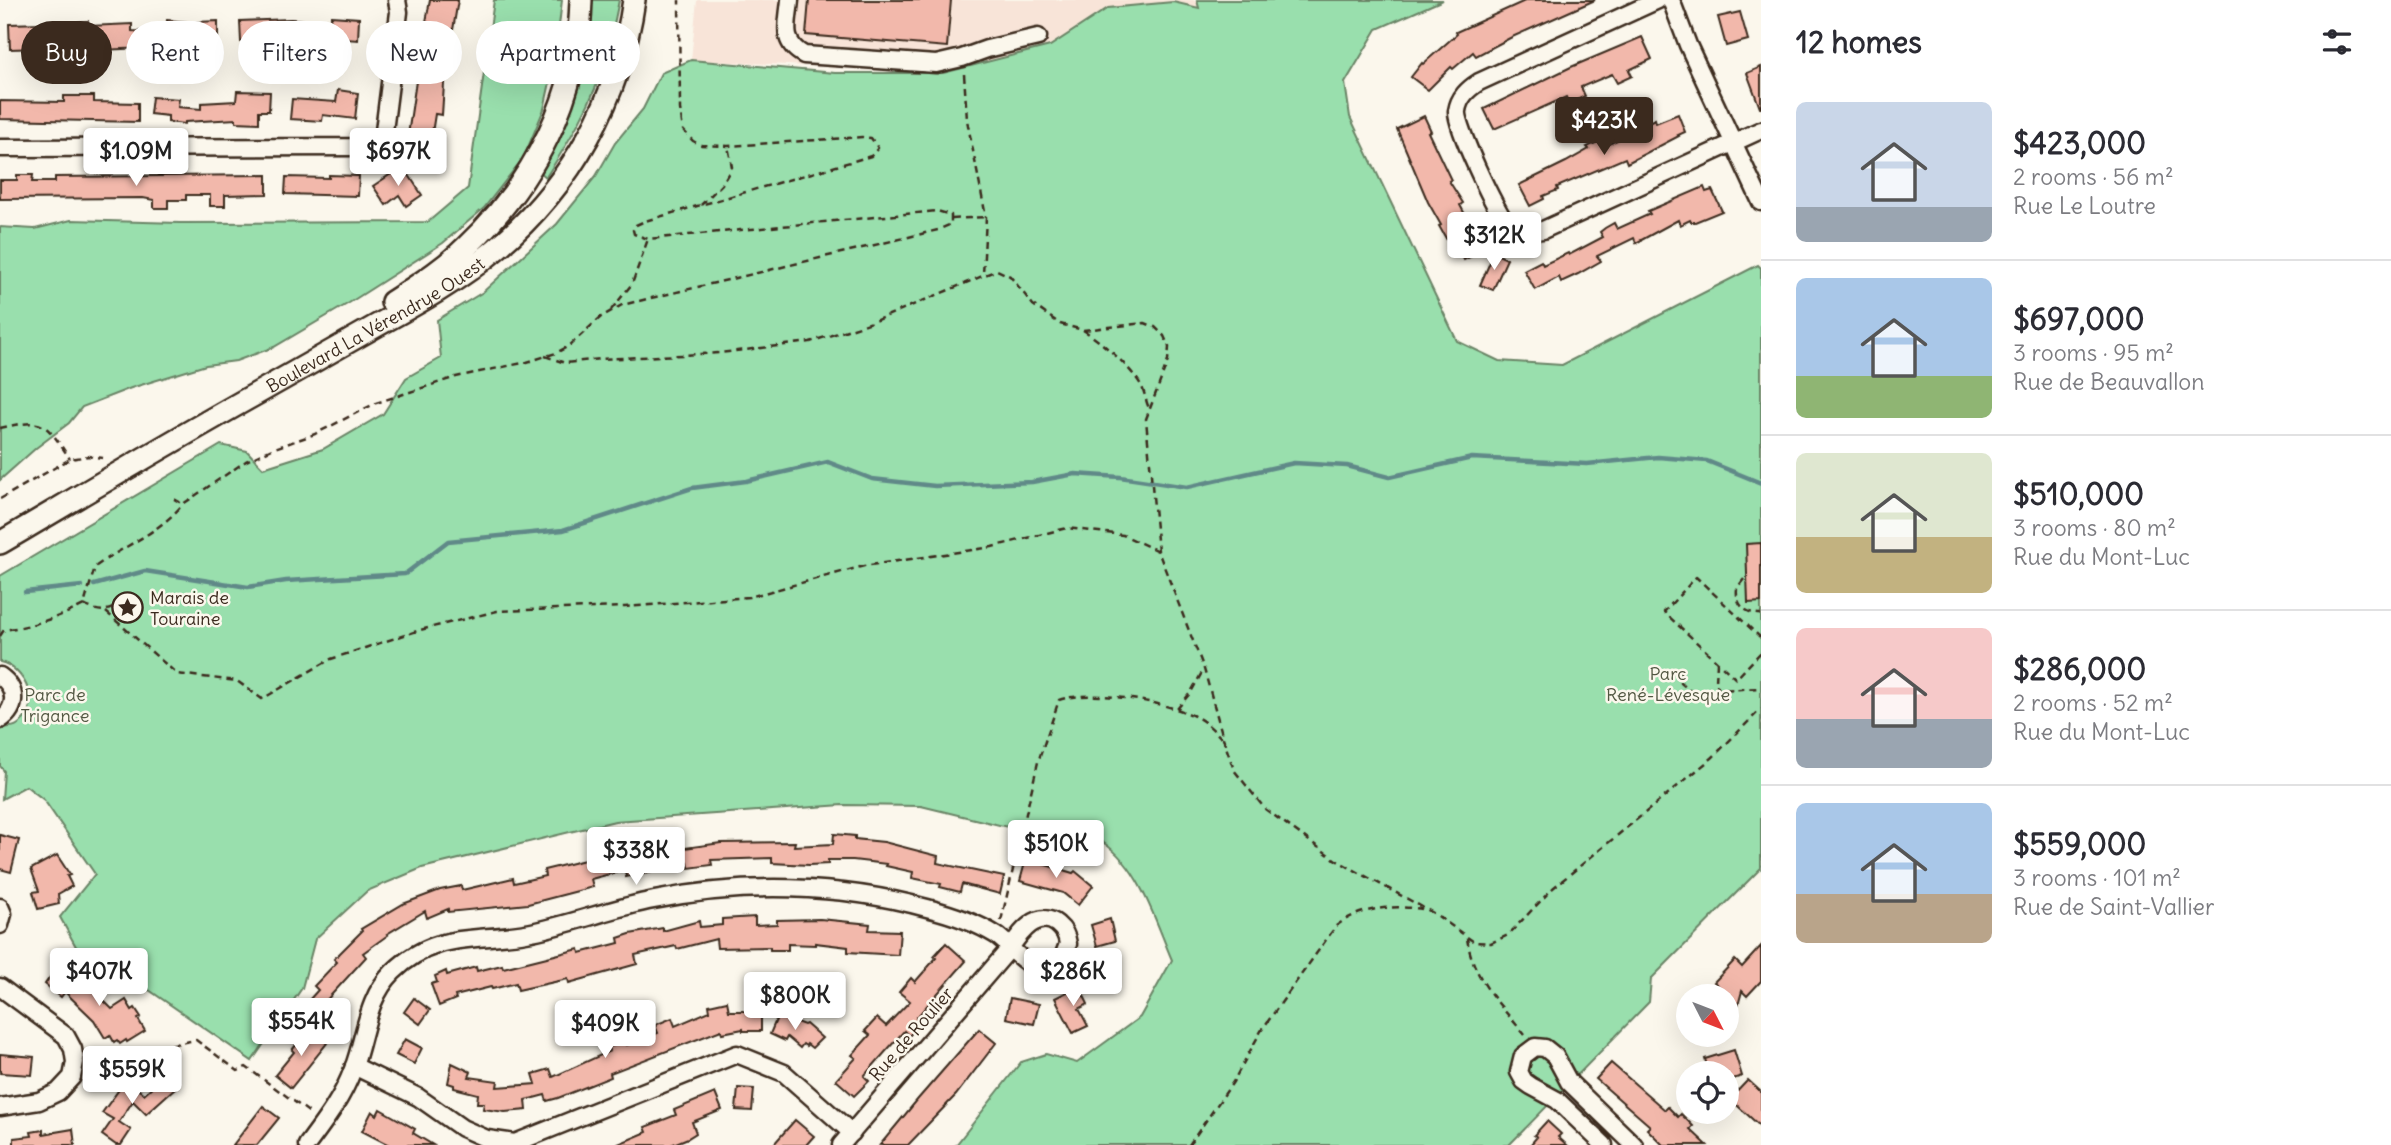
<!DOCTYPE html>
<meta charset="utf-8">
<style>
body{margin:0;font-family:Delius,sans-serif;background:#f7f7f7;color:#2b2b33;height:100vh;display:flex;flex-direction:column;font-size:26px;white-space:nowrap}
*{box-sizing:border-box;margin:0}
p{font-size:23px;color:#7c7c81}
.icon{flex:none;width:38px;height:38px;fill:none;stroke:currentColor;stroke-width:2;stroke-linecap:round;stroke-linejoin:round}
.map{position:relative;flex:1;overflow:hidden}
.panel{display:flex;flex-direction:column;background:#fff;width:630px}
.panel>*{flex:none}
.hud{position:absolute;left:21px;top:21px;width:665px;height:63px;display:flex;gap:14px}
.needle{width:46px;rotate:132deg}
.fabs{position:absolute;left:1676px;top:984px;display:grid;gap:14px}
.fabs a{display:grid;place-items:center;width:63px;height:63px;border-radius:50%;background:#fff;box-shadow:0 7px 28px #0002;font-size:35px}
.price{position:absolute;translate:-50% -60px;padding:0 16px;border-radius:7px;background:#fff;color:#222;font-size:23px;line-height:46px;filter:drop-shadow(0 2px 4px #0008)}
.price::after{content:'';position:absolute;left:50%;top:42px;width:21px;height:16px;margin-left:-10px;background:inherit;clip-path:polygon(0 0,100% 0,50% 100%)}
.price.selected{background:#3b2a1e;color:#fff}
ul{padding:0;list-style:none}
li{display:flex;align-items:center;gap:21px;height:175px;padding:0 35px}
li+li{border-top:2px solid #e1e1e2}
li span{display:grid;place-items:center;flex:none;width:196px;height:140px;border-radius:10px;color:#555}
li>.icon{margin-inline-start:auto}
span .icon{width:84px;height:84px;fill:#fffc;stroke-width:1}
li b{font-size:30px}
h2{display:flex;justify-content:space-between;align-items:center;height:84px;padding:0 35px;font-size:30px}
.chip{padding:0 24px;border-radius:32px;background:#fff;box-shadow:0 7px 28px #0002;font-size:24px;line-height:63px}
.chip.selected{background:#3b2a1e;color:#fff}
main{display:flex;flex:1;min-height:0}
.map>svg:first-child{display:block}
.built{fill:#f8e4d8}
.green{fill:#99dfad;stroke:#6a8466;stroke-width:2}
.lines{fill:none;stroke-linecap:round;stroke-linejoin:round}
.stream{stroke:#608988;stroke-width:4.5}
.building{fill:#f2b8ab;stroke:#3b2a1e;stroke-width:2}
.minor-casing{stroke:#3b2a1e;stroke-width:21}
.major-casing{stroke:#3b2a1e;stroke-width:26}
.path{stroke:#3b2a1e;stroke-width:2.5;stroke-dasharray:7 5;stroke-linecap:butt}
.minor{stroke:#fbf7ec;stroke-width:16}
.major{stroke:#fbf7ec;stroke-width:21}
.labels{text-anchor:middle;dominant-baseline:central;stroke-width:5;stroke-linejoin:round;paint-order:stroke}
.street-label{font-size:18px;fill:#3b2a1e;stroke:#fbf7ec}
.poi-label{font-size:18px;fill:#3b2a1e;stroke:#fbf7ec;text-anchor:start}
.park-label{font-size:18px;fill:#525742;stroke:#fbf7ec}
</style>
<main>
<div class="map">
<svg width="1761" height="1145" viewBox="0 0 1761 1145">
<rect width="100%" height="100%" fill="#fbf7ec"/>
<filter id="ink" filterUnits="userSpaceOnUse"><feTurbulence type="fractalNoise" baseFrequency=".0143" numOctaves="2"/><feDisplacementMap in="SourceGraphic" scale="14" xChannelSelector="R" yChannelSelector="G"/><feConvolveMatrix kernelMatrix="1 2 1 2 8 2 1 2 1" color-interpolation-filters="sRGB"/></filter>
<g filter="url(#ink)">
<polygon class="built" points="697,0 1197,0 1200,9 943,73 691,60"/>
<g class="green">
<polygon points="494,0 562,0 555,60 544,109 524,157 484,208 443,243 349,303 274,347 236,361 206,365 131,388 82,407 69,423 36,448 0,480 0,227 35,229 71,220 180,223 428,222 468,188"/>
<path d="M589,0H619C615,20 611,40 606,59C593,101 570,140 546,177L540,172L564,124L576,90Z"/>
<path d="M1197,0H1443L1377,29L1345,83L1350,117L1457,341L1499,361L1562,365L1758,265L1761,268V868L1651,979L1649,1002L1509,1145H956L1021,1062L1046,1054L1077,1063L1140,1017L1172,960C1154,918 1139,862 1096,838L1081,845L921,806L843,805L615,821L422,868L367,891L315,939L302,988L252,1061L117,968L87,967L60,917L95,874L44,800L26,786L2,799L4,771L0,766V728C5,727 13,728 17,725C44,709 25,667 0,662V576L221,445L247,451L263,468L323,449L383,414L406,378L441,358L437,320L483,292L557,224L596,176L615,143L643,109L661,73L691,60L835,73H943L1050,46L1108,8L1173,2L1199,8Z"/>
</g>
<g class="lines">
<g class="stream">
<polyline points="94,585 145,571 248,587 286,581 405,574 448,541 563,530 692,488 746,481 828,462 872,479 935,486 1032,482 1075,474 1120,477 1187,487 1294,463 1347,466 1389,477 1472,458 1587,464 1658,457 1707,461 1761,483"/>
<polyline points="25,592 82,586"/>
</g>
</g>
<g class="building">
<polygon points="430,0 458,0 444,84 442,115 435,114 427,165 404,162 416,81 420,81 429,23 426,22"/>
<polygon points="809,0 951,0 947,47 806,35"/>
<polygon points="1527,0 1595,0 1510,38 1476,56 1473,52 1453,69 1451,67 1428,90 1411,77 1422,63 1423,64 1457,34 1456,32"/>
<polygon points="1740,12 1748,40 1726,46 1718,17"/>
<polygon points="331,16 359,18 358,40 320,37 320,40 302,39 302,46 287,45 287,40 241,42 240,21 291,19 331,22"/>
<polygon points="167,20 187,22 185,40 178,40 177,55 145,53 145,48 101,50 101,40 42,48 10,49 9,24 42,23 42,25 88,21 89,26 132,24 132,31 166,33"/>
<polygon points="218,21 218,39 198,40 197,22"/>
<polygon points="1642,37 1652,59 1629,70 1632,76 1617,83 1612,74 1581,87 1585,96 1569,104 1566,97 1494,129 1484,109 1571,67"/>
<polygon points="1761,67 1761,108 1760,108 1747,73"/>
<polygon points="338,90 358,93 355,119 323,115 322,121 290,119 292,99 336,102"/>
<polygon points="237,91 270,92 269,111 259,111 259,123 236,122 236,119 185,122 185,124 168,122 168,116 150,114 152,97 179,99 178,107 201,109 201,103 236,101"/>
<polygon points="64,96 94,96 94,102 138,103 138,122 0,119 0,101 64,102"/>
<polygon points="1678,114 1685,132 1678,135 1679,136 1627,163 1625,158 1557,187 1558,190 1543,196 1544,199 1530,206 1519,185 1566,162 1589,149 1587,147 1604,139 1607,145 1640,129 1639,126 1655,119 1656,123"/>
<polygon points="1424,116 1431,131 1428,132 1451,180 1449,181 1463,203 1460,205 1484,250 1464,260 1454,239 1448,242 1439,226 1441,225 1428,202 1397,129"/>
<polygon points="403,166 422,195 406,206 399,195 386,205 373,186"/>
<polygon points="17,175 33,175 32,182 55,182 55,177 267,175 267,194 225,195 225,206 210,206 210,195 186,195 186,200 168,200 168,208 154,208 154,200 143,198 0,199 0,180 17,180"/>
<polygon points="329,175 359,176 358,196 285,194 286,177 329,178"/>
<polygon points="1704,187 1706,192 1712,190 1722,211 1695,222 1691,222 1690,220 1680,225 1678,220 1636,243 1634,238 1597,256 1601,261 1578,274 1561,282 1559,277 1535,290 1524,270 1541,261 1543,265 1568,253 1569,255 1603,237 1600,232 1605,228 1614,223 1617,229 1650,214 1648,211"/>
<polygon points="1494,253 1507,259 1493,290 1480,285"/>
<polygon points="1761,543 1761,602 1748,603 1746,544"/>
<polygon points="834,834 855,836 855,839 884,842 938,856 937,863 1004,877 1000,894 962,884 960,892 940,887 941,884 912,878 913,872 886,866 887,864 853,860 828,860 828,864 809,865 772,863 772,858 711,860 712,865 689,868 688,863 626,877 625,870 591,879 593,887 528,904 448,912 448,909 427,918 425,911 387,934 388,935 363,953 366,957 323,1004 330,1010 316,1025 300,1010 318,990 314,986 337,962 334,959 362,931 361,929 403,904 440,890 461,886 462,890 513,878 514,883 545,876 544,870 605,855 604,852 631,845 633,854 670,845 671,850 721,843 795,842 794,846 833,844"/>
<polygon points="0,835 19,840 11,872 0,869"/>
<polygon points="57,855 70,875 67,876 72,886 58,894 59,904 38,909 33,892 39,891 31,869"/>
<polygon points="1026,859 1073,873 1075,871 1093,886 1078,905 1063,893 1020,881"/>
<polygon points="755,917 755,925 777,924 777,920 820,919 870,924 869,930 900,931 898,955 848,952 848,947 815,943 815,945 788,944 788,950 770,950 770,947 717,948 716,939 677,949 676,946 635,955 637,964 569,983 568,979 518,990 516,983 492,989 491,987 455,996 456,999 439,1006 431,984 437,982 435,976 446,971 447,975 476,967 477,971 502,965 503,968 579,949 580,953 619,943 618,938 630,934 663,928 663,931 699,921 700,927 722,925 722,919"/>
<polygon points="1110,919 1115,941 1097,946 1091,925"/>
<polygon points="946,943 966,961 916,1018 921,1022 909,1036 904,1031 864,1076 869,1081 854,1096 836,1080 856,1058 852,1055 870,1035 865,1031 877,1018 886,1026 910,1001 899,992 911,978 915,982 936,958 934,956"/>
<polygon points="1761,946 1761,981 1747,996 1742,991 1731,1031 1727,1031 1727,994 1714,982 1735,960 1742,967"/>
<polygon points="1099,957 1115,964 1105,988 1089,981"/>
<polygon points="58,966 86,987 88,985 112,1009 126,1000 132,1010 135,1008 141,1017 138,1019 145,1031 127,1042 126,1040 120,1044 117,1040 114,1042 110,1035 105,1038 94,1020 65,992 61,997 45,984"/>
<polygon points="1079,986 1088,1004 1079,1009 1088,1026 1073,1033 1055,998"/>
<polygon points="414,998 430,1010 420,1024 404,1012"/>
<polygon points="1010,998 1039,1004 1034,1024 1006,1018"/>
<polygon points="727,1001 729,1011 761,1011 761,1031 743,1031 743,1029 722,1033 721,1030 610,1073 611,1077 558,1098 547,1101 545,1095 526,1100 527,1110 505,1112 483,1109 484,1103 477,1103 478,1094 454,1088 454,1085 448,1083 452,1063 471,1072 469,1077 498,1081 497,1087 536,1084 533,1074 550,1069 553,1077 610,1051 609,1047 625,1041 627,1045 658,1033 655,1025 672,1018 675,1026 710,1011 709,1005"/>
<polygon points="778,1015 804,1025 806,1024 822,1038 812,1048 807,1044 806,1046 803,1044 800,1048 787,1037 785,1041 770,1034"/>
<polygon points="310,1028 327,1043 291,1088 275,1075 294,1052 292,1050"/>
<polygon points="979,1029 996,1043 956,1095 908,1145 880,1145 918,1099"/>
<polygon points="405,1039 422,1048 414,1064 396,1055"/>
<polygon points="1734,1050 1742,1076 1727,1081 1727,1073 1709,1073 1705,1059"/>
<polygon points="0,1054 34,1057 32,1075 0,1073"/>
<polygon points="1611,1063 1665,1110 1668,1107 1678,1117 1681,1114 1693,1126 1690,1129 1707,1145 1663,1145 1647,1129 1650,1126 1596,1079"/>
<polygon points="164,1076 175,1088 146,1114 133,1101 119,1122 131,1130 121,1145 116,1145 102,1135 113,1119 102,1113 126,1080 144,1094"/>
<polygon points="1748,1080 1761,1092 1761,1127 1730,1099"/>
<polygon points="738,1088 754,1089 752,1111 736,1110"/>
<polygon points="715,1093 722,1110 692,1122 696,1133 688,1138 671,1145 616,1145 647,1132 645,1127 676,1115 674,1110"/>
<polygon points="263,1106 279,1118 257,1145 233,1145"/>
<polygon points="380,1109 415,1129 413,1133 433,1145 389,1145 362,1131 372,1111 377,1115"/>
<polygon points="795,1120 814,1136 806,1145 773,1145"/>
<polygon points="1547,1121 1561,1134 1558,1137 1567,1145 1530,1145 1537,1137 1534,1135"/>
<polygon points="73,1129 75,1145 14,1145 14,1138 32,1136 31,1132 43,1130 43,1134"/>
</g>
<g class="lines">
<defs>
<g id="minor">
<path d="M790,0C788,24 780,42 804,55L936,64L962,58L987,49L1038,37"/>
<path d="M1658,0L1479,82C1468,89 1459,97 1457,111C1455,125 1497,214 1507,224C1517,233 1531,232 1543,230L1761,130"/>
<polyline points="1671,0 1688,45 1761,202"/>
<polyline points="0,148 369,147 376,143 384,131 399,12 397,0"/>
<path d="M0,676C17,688 18,708 0,720"/>
<polyline points="0,907 3,914 0,925"/>
<polyline points="0,987 66,1036 73,1049 75,1062 72,1077 58,1092 39,1101 0,1107"/>
<polyline points="354,1066 418,1097 462,1128 487,1139 515,1143 737,1054 784,1073 852,1133"/>
<path d="M307,1145C325,1121 343,1097 353,1069C366,1035 366,999 393,972C435,931 474,942 526,933C570,925 611,908 654,900C744,882 839,884 927,908C951,914 975,922 996,935C1008,943 1016,956 1028,963C1036,968 1044,969 1053,966L1063,957L1068,944C1067,935 1064,930 1057,924C1038,909 1020,933 1011,947L841,1145"/>
<polyline points="1604,1145 1557,1100 1531,1086 1524,1081 1519,1072 1523,1056 1535,1047 1545,1048 1555,1056 1569,1082 1634,1145"/>
</g>
<g id="major">
<path d="M392,302C418,285 444,269 466,247C534,183 579,95 581,0"/>
<path id="s1" d="M0,543C85,493 170,442 256,394C296,371 336,349 376,326C418,303 460,280 496,249C572,185 620,98 634,0"/>
</g>
</defs>
<use href="#minor" class="minor-casing"/>
<use href="#major" class="major-casing"/>
<g class="path">
<polyline points="964,74 967,120 986,217 983,275"/>
<polyline points="701,205 722,184 732,167 728,146"/>
<polyline points="952,219 986,217"/>
<polyline points="611,310 632,284 648,239"/>
<path d="M1083,330C1101,341 1132,368 1142,387C1145,394 1146,402 1149,408"/>
<polyline points="545,356 565,363 601,359 720,353 810,342 872,322 997,270 1010,276 1033,305 1060,324 1083,330 1145,323 1155,327 1164,336 1169,347 1168,361 1146,419 1158,551 1204,669 1224,741 1234,770 1265,809 1336,860 1435,914 1474,942 1491,943 1508,935 1553,888 1712,758 1761,709"/>
<path d="M0,428C45,418 45,422 70,459"/>
<polyline points="0,499 70,459 89,456 103,458"/>
<polyline points="174,499 183,504 246,461 272,449 315,434 376,403 456,377 527,362 556,353 569,346 601,317 622,305 938,230 951,224 951,215 937,211 648,239 634,234 633,230 636,225 645,221 871,156 878,148 871,138 862,137 728,146 701,145 693,141 683,130 680,109 679,0"/>
<path d="M1744,579L1737,588C1735,604 1745,614 1761,614"/>
<path d="M84,605C100,613 107,613 122,602"/>
<polyline points="106,612 177,674 237,681 262,699 331,659 420,630 497,611 625,607 749,597 864,566 992,547 1067,528 1123,535 1158,551"/>
<path d="M0,636L4,630C32,626 58,618 84,605L95,567C126,544 158,534 183,504"/>
<polyline points="1761,638 1696,577 1664,612 1736,679 1761,652"/>
<polyline points="1717,661 1716,683 1719,690 1761,688"/>
<polyline points="1681,669 1681,683 1695,695 1712,695 1719,690"/>
<polyline points="1177,709 1191,692 1204,669"/>
<path d="M1001,921L1038,762L1059,700C1091,689 1161,701 1192,715C1204,720 1213,729 1221,738"/>
<path d="M1467,938C1473,980 1499,1003 1525,1035"/>
<polyline points="89,1060 196,1040 238,1071 246,1067 310,1113"/>
<path d="M1189,1145L1233,1082L1261,1031L1336,926C1360,907 1393,905 1422,909"/>
</g>
<use href="#minor" class="minor"/>
<use href="#major" class="major"/>
</g>
</g>
<defs>
<symbol id="sight-ring" viewBox="-11 -11 22 22"><circle r="9.5" fill="#fbf7ec" stroke="#3b2a1e" stroke-width="1.5"/><path d="M0-6L1.8-2.2L6-1.7L2.9 1.2L3.7 5.4L0 3.3L-3.7 5.4L-2.9 1.2L-6-1.7L-1.8-2.2Z" fill="#3b2a1e"/></symbol>
</defs>
<g fill-rule="evenodd">
<use href="#sight-ring" x="110" y="590" width="35" height="35"/>
</g>
<g class="labels">
<g class="street-label">
<text stroke="none"><textPath href="#s1" startOffset="434">Boulevard La Vérendrye Ouest</textPath></text>
<text transform="translate(911 1034) rotate(-49)">Rue de Roulier</text>
</g>
<g class="poi-label">
<text x="150" y="597">Marais de<tspan x="150" dy="21">Touraine</tspan></text>
</g>
<g class="park-label">
<text x="1668" y="673">Parc<tspan x="1668" dy="21">René-Lévesque</tspan></text>
<text x="55" y="694">Parc de<tspan x="55" dy="21">Trigance</tspan></text>
</g>
</g>
</svg>
<div class="fabs">
<a><svg class="needle" viewBox="-14 -14 28 28"><path d="M0-13l5 13h-10z" fill="#e53935"/><path d="M0 13l5-13h-10z" fill="#7c7c81"/></svg></a>
<a><svg class="icon" aria-label="locate" viewBox="0 0 24 24"><circle cx="12" cy="12" r="6"/><path d="M12 2v4M12 18v4M2 12h4M18 12h4"/></svg></a>
</div>
<b class="price selected" style="left:1604px;top:157px">$423K</b>
<b class="price" style="left:136px;top:188px">$1.09M</b>
<b class="price" style="left:398px;top:188px">$697K</b>
<b class="price" style="left:1494px;top:272px">$312K</b>
<b class="price" style="left:1056px;top:880px">$510K</b>
<b class="price" style="left:636px;top:887px">$338K</b>
<b class="price" style="left:99px;top:1008px">$407K</b>
<b class="price" style="left:1073px;top:1008px">$286K</b>
<b class="price" style="left:795px;top:1032px">$800K</b>
<b class="price" style="left:301px;top:1058px">$554K</b>
<b class="price" style="left:605px;top:1060px">$409K</b>
<b class="price" style="left:132px;top:1106px">$559K</b>
<div class="hud">
<a class="chip selected">Buy</a>
<a class="chip">Rent</a>
<a class="chip">Filters</a>
<a class="chip">New</a>
<a class="chip">Apartment</a>
</div>
</div>
<section class="panel">
<h2>12 homes<svg class="icon" aria-label="filters" viewBox="0 0 24 24"><path d="M4 7h16M4 17h16"/><circle cx="9" cy="7" r="2"/><circle cx="15" cy="17" r="2"/></svg></h2>
<ul>
<li><span style="background:linear-gradient(#c9d6e8 75%,#9aa5b1 0)"><svg class="icon" aria-label="home" viewBox="0 0 24 24"><path d="M3 11l9-7 9 7M6 9v11h12V9"/></svg></span><div><b>$423,000</b><p>2 rooms · 56 m²</p><p>Rue Le Loutre</p></div></li>
<li><span style="background:linear-gradient(#a9c7e8 70%,#8fb573 0)"><svg class="icon" aria-label="home" viewBox="0 0 24 24"><path d="M3 11l9-7 9 7M6 9v11h12V9"/></svg></span><div><b>$697,000</b><p>3 rooms · 95 m²</p><p>Rue de Beauvallon</p></div></li>
<li><span style="background:linear-gradient(#dfe7d0 60%,#c2b280 0)"><svg class="icon" aria-label="home" viewBox="0 0 24 24"><path d="M3 11l9-7 9 7M6 9v11h12V9"/></svg></span><div><b>$510,000</b><p>3 rooms · 80 m²</p><p>Rue du Mont-Luc</p></div></li>
<li><span style="background:linear-gradient(#f6c9c9 65%,#9aa5b1 0)"><svg class="icon" aria-label="home" viewBox="0 0 24 24"><path d="M3 11l9-7 9 7M6 9v11h12V9"/></svg></span><div><b>$286,000</b><p>2 rooms · 52 m²</p><p>Rue du Mont-Luc</p></div></li>
<li><span style="background:linear-gradient(#a9c7e8 65%,#b9a48a 0)"><svg class="icon" aria-label="home" viewBox="0 0 24 24"><path d="M3 11l9-7 9 7M6 9v11h12V9"/></svg></span><div><b>$559,000</b><p>3 rooms · 101 m²</p><p>Rue de Saint-Vallier</p></div></li>
</ul>
</section>
</main>
